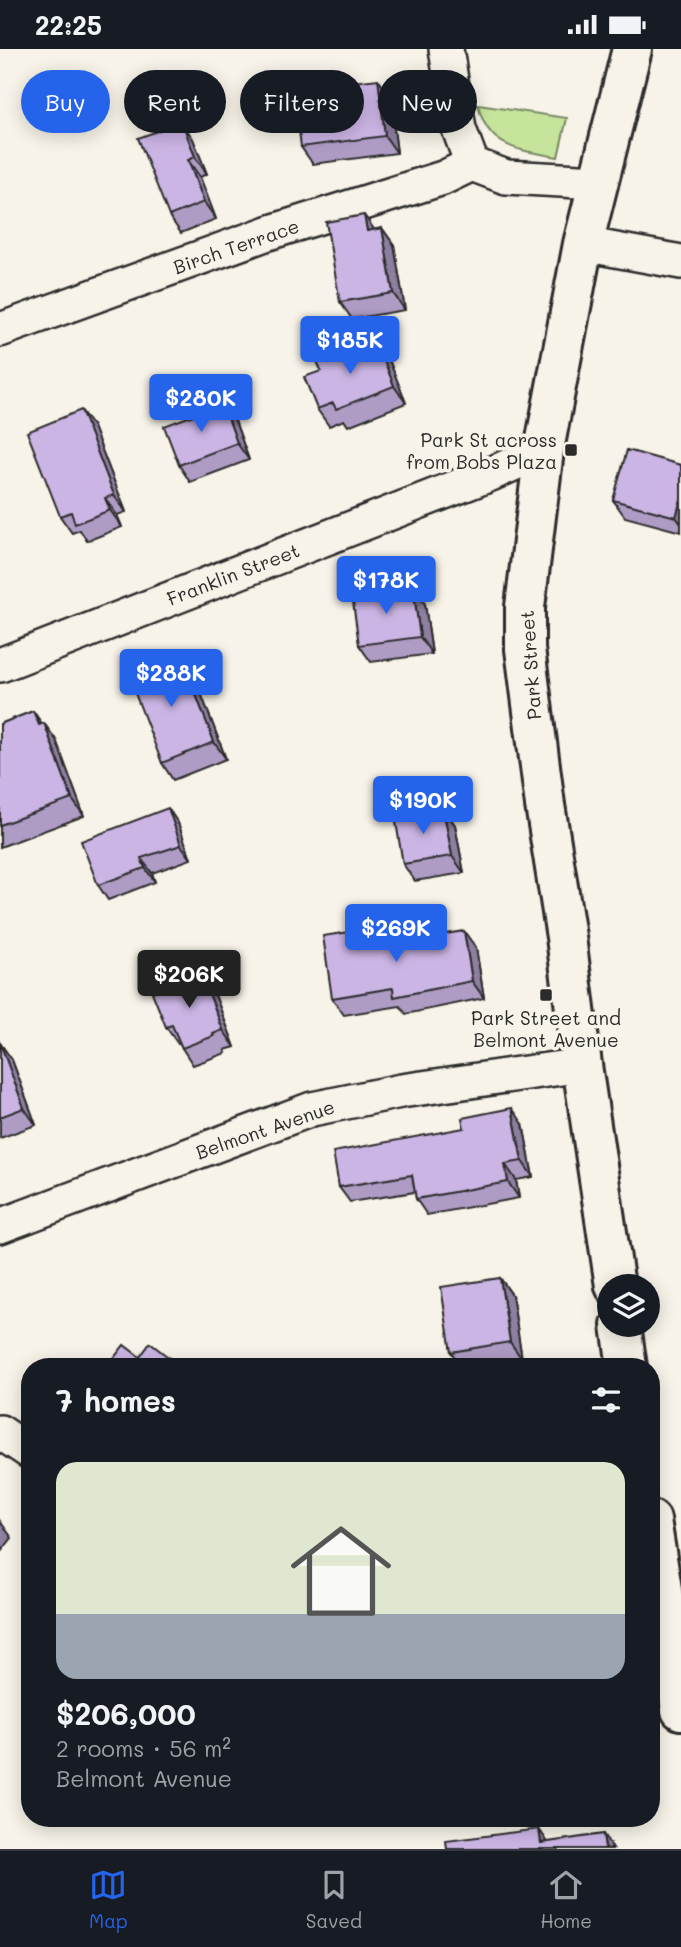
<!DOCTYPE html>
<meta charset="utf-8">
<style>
body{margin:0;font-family:Mali,sans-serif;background:#242831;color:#f1f3f6;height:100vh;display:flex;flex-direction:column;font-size:26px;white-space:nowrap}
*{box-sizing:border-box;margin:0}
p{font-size:23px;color:#9ea1a6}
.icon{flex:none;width:38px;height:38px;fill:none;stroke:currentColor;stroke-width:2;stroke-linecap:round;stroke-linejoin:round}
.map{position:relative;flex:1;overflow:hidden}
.panel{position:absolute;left:21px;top:1309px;width:639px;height:469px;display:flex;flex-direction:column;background:#171b24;border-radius:28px;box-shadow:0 4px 18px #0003}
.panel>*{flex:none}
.guide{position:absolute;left:21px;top:21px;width:640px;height:63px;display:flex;gap:14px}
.fabs{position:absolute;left:597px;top:1225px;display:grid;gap:14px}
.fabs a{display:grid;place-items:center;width:63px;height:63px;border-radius:50%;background:#171b24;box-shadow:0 4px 18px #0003;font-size:35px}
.price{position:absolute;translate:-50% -60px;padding:0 16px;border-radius:7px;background:#2563eb;color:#fff;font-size:23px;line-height:46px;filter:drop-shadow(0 2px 4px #0008)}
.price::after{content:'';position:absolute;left:50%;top:42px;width:21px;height:16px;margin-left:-10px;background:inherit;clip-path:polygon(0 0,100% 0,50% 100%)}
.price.active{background:#222;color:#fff}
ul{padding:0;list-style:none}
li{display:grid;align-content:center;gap:14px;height:371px;padding:0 35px}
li+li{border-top:2px solid #363941}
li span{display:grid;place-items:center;height:217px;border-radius:21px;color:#555}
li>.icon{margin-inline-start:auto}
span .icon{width:126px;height:126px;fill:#fffc;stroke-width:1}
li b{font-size:30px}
h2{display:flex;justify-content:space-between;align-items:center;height:84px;padding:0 35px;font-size:30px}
.chip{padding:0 24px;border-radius:32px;background:#171b24;box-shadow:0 4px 18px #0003;font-size:24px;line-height:63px}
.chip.active{background:#2563eb;color:#fff}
.status{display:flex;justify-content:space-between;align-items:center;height:49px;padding:0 35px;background:#171b24;direction:ltr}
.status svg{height:19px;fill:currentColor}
.tab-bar{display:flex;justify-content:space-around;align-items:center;height:98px;border-top:2px solid #363941;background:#171b24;font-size:19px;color:#9ea1a6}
.tab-bar a{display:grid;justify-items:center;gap:4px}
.tab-bar .active{color:#2563eb}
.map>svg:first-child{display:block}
.green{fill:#c6e49c;stroke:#788864;stroke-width:2}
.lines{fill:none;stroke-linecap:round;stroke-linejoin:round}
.minor-casing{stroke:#2b2b2b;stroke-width:38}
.secondary-casing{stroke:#2b2b2b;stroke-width:44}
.minor{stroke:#f7f3e8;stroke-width:33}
.secondary{stroke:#f7f3e8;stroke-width:38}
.wall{fill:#af9cc5;stroke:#2b2b2b;stroke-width:2}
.shaded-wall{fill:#8e7fa0;stroke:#2b2b2b;stroke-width:2}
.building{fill:#cbb5e5;stroke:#2b2b2b;stroke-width:2}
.poi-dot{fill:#2b2b2b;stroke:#f7f3e8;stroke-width:2.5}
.labels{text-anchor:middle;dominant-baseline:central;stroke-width:7;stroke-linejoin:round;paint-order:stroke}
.street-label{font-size:19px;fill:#2b2b2b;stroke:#f7f3e8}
.poi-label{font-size:19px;fill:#2b2b2b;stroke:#f7f3e8;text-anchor:end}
</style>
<div class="status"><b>22:25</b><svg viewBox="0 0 49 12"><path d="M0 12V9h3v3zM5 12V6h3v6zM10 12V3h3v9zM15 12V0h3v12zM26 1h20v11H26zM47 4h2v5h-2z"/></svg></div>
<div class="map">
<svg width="681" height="1800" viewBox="0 0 681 1800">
<rect width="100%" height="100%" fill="#f7f3e8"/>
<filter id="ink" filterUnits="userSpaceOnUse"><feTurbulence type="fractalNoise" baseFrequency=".0143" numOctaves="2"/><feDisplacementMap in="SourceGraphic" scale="14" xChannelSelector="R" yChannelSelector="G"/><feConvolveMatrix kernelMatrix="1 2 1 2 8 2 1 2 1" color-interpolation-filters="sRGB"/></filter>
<g filter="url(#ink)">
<path class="green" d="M478,56L567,69L558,108C519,101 488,100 478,56Z"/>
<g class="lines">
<defs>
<g id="minor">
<polyline points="446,0 459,80 472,115 506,128 598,133"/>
<polyline points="583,195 681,213"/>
<polyline points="0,281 268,184 443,129 472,115"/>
<polyline points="0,616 493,424 544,401"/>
<polyline points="0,1177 312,1060 401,1042 582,1016"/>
<polyline points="0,1383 30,1403"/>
</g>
<g id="secondary">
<polyline points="615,1237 582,1016 566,888 545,756 525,600 525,558 544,401 583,195 632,0"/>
<polyline points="621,1276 627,1318"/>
<polyline points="651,1471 681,1661"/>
</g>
</defs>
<use href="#minor" class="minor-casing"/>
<use href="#secondary" class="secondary-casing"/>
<use href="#minor" class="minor"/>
<use href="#secondary" class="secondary"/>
</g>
<g class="wall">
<polygon points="390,47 397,104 313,115 301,98"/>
<polygon points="193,90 207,125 200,128 216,170 181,184 169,167"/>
<polygon points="382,179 394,196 405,261 352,270 340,253 374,181"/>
<polygon points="375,289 387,306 406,354 348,377 344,371 329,377 317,360 321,322"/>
<polygon points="223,355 235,372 249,411 190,433 179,416"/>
<polygon points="93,378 126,463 117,466 122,478 87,492 80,481 72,484 60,467"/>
<polygon points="681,416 681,483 625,468 613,451"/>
<polygon points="413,538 425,555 432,605 371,613 359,596"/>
<polygon points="172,607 180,619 185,617 197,634 226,710 173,731 162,714 139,636"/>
<polygon points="33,662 42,675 56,691 84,767 0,798 0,675"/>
<polygon points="443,759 455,776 464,824 415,832 403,815"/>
<polygon points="178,774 191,810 152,824 155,833 108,851 98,836"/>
<polygon points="367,897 476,899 484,949 406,965 400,957 344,966 332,949"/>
<polygon points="201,924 213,941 235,998 225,1001 226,1004 193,1016 182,999 180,994 178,995 166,978"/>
<polygon points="0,994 12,1011 36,1076 0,1089"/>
<polygon points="523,1075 533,1128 516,1131 519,1149 427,1166 416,1150 415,1143 350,1153 339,1138"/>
<polygon points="500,1229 512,1246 522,1310 475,1318 462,1318 451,1303"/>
</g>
<g class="shaded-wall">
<polygon points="378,30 390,47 397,104 385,87"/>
<polygon points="182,73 193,90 207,125 195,108"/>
<polygon points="188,111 200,128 216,170 204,153"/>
<polygon points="364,166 376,183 367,182"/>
<polygon points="382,179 394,196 405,261 393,244"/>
<polygon points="375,289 387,306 406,354 394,337"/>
<polygon points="223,355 235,372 249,411 237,394"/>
<polygon points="81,361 93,378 126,463 114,446"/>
<polygon points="105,449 117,466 122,478 110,461"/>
<polygon points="681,450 681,475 676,468"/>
<polygon points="413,538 425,555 432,605 420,588"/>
<polygon points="185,617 197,634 226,710 214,693"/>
<polygon points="33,662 45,679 39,676"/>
<polygon points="44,674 56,691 84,767 72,750"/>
<polygon points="168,759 178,774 191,810 181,796"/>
<polygon points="443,759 455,776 464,824 452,807"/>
<polygon points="141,809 152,824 155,833 145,819"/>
<polygon points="356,882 368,899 359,899"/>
<polygon points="464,882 476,899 484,949 472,932"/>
<polygon points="201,924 213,941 235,998 223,981"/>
<polygon points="0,994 12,1011 36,1076 24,1059"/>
<polygon points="512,1059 523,1075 533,1128 522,1112"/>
<polygon points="505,1115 516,1131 519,1149 508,1133"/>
<polygon points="500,1229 512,1246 522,1310 510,1293"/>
<polygon points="0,1472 12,1489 0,1504"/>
<polygon points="539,1780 549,1795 541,1794"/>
<polygon points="603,1785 613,1800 605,1800"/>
</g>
<g class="building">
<polygon points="378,30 385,87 301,98 295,49 328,44 327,36"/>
<polygon points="182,73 195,108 188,111 204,153 169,167 138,89"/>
<polygon points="364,166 367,182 382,179 393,244 340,253 326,173"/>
<polygon points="375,289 394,337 336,360 333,354 317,360 304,328 321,322 317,312"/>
<polygon points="223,355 237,394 179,416 164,377"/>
<polygon points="81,361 114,446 105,449 110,461 75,475 71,463 60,467 27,383"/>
<polygon points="627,401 681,416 681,450 676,468 613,451"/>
<polygon points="413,538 420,588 359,596 352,546"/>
<polygon points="172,607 178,620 185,617 214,693 162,714 133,639 139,636 133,623"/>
<polygon points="33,662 39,676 44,674 72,750 0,776 0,675"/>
<polygon points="168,759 181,796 141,809 145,819 98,836 81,792"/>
<polygon points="443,759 452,807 403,815 395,767"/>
<polygon points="356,882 359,899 464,882 472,932 394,948 393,939 332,949 323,887"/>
<polygon points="201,924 223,981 213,985 214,987 182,999 172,976 166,978 152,943"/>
<polygon points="0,994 24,1059 0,1068"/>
<polygon points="512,1059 522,1112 505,1115 508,1133 416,1150 412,1126 339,1138 333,1103 464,1079 462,1069"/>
<polygon points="500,1229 510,1293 451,1303 441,1238"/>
<polygon points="150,1294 180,1317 179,1318 107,1318 124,1296 140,1308"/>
<polygon points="539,1780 541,1794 603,1785 605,1800 447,1800 446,1792"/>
</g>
</g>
<g class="poi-dot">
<rect x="564" y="394" width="14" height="14" rx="3.5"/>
<rect x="539" y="939" width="14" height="14" rx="3.5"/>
</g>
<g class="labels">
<g class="street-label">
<text transform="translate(236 197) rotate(-19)">Birch Terrace</text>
<text transform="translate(233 525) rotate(-21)">Franklin Street</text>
<text transform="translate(530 616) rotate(-94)">Park Street</text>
<text transform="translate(265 1080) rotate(-19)">Belmont Avenue</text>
</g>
<g class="poi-label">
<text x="557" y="390">Park St across<tspan x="557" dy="22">from Bobs Plaza</tspan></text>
<text x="546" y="968" text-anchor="middle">Park Street and<tspan x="546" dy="22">Belmont Avenue</tspan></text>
</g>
</g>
</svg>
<div class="fabs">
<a><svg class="icon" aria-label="layers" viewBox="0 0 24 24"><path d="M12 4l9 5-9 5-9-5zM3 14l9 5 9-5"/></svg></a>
</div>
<b class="price" style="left:350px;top:327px">$185K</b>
<b class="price" style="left:201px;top:385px">$280K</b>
<b class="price" style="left:386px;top:567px">$178K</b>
<b class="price" style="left:171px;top:660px">$288K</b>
<b class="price" style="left:423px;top:787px">$190K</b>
<b class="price" style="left:396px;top:915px">$269K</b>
<b class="price active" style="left:189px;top:961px">$206K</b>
<div class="guide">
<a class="chip active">Buy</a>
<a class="chip">Rent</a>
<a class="chip">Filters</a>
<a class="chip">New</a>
</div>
<section class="panel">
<h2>7 homes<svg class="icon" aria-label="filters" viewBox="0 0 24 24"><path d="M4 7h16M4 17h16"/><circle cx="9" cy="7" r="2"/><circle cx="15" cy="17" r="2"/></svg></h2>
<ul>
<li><span style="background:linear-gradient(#dfe7d0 70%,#9aa5b1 0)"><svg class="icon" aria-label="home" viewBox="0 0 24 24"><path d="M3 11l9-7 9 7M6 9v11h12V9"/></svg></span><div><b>$206,000</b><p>2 rooms · 56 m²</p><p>Belmont Avenue</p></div></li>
</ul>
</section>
</div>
<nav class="tab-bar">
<a class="active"><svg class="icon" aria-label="map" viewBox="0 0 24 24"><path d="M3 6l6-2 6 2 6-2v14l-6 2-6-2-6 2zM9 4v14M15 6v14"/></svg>Map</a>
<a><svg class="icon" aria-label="saved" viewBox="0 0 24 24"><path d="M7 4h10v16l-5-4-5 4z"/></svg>Saved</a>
<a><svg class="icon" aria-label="home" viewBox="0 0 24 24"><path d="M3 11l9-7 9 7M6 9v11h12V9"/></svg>Home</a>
</nav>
